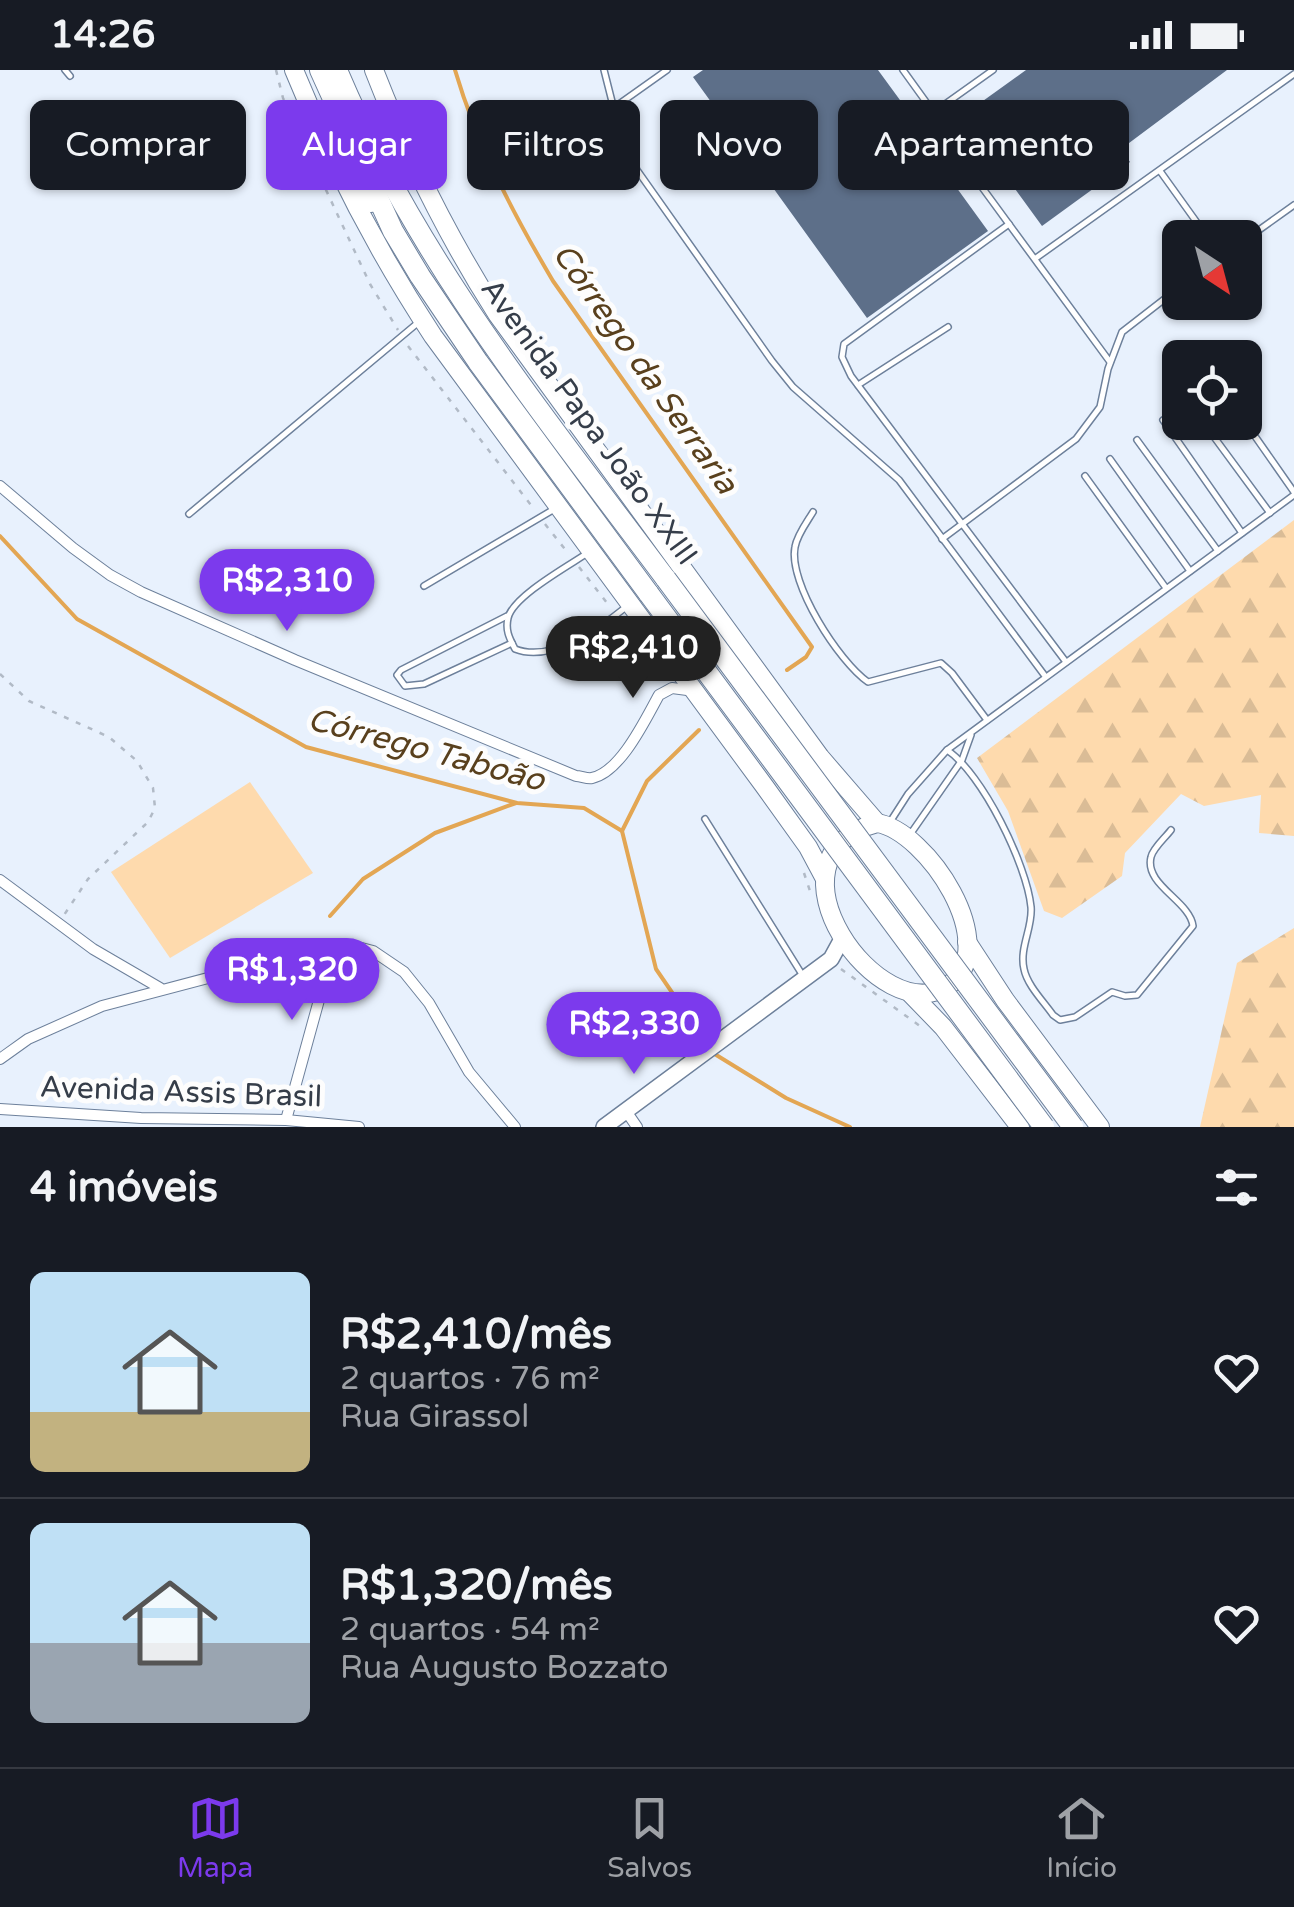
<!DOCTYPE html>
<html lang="pt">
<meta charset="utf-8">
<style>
body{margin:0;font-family:"Varela Round",sans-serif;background:#20242c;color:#f1f3f6;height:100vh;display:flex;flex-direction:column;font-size:38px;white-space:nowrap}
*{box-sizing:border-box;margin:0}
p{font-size:32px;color:#9ea1a6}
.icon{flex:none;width:55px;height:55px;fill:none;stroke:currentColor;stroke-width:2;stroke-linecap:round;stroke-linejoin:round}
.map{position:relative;height:1057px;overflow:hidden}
.side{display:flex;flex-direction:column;background:#171b24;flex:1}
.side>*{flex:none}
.guide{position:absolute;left:30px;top:30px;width:1235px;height:90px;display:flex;gap:20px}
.needle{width:65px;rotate:144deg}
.fabs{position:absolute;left:1162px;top:150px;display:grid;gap:20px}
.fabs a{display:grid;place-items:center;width:100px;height:100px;border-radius:15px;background:#171b24;box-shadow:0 2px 8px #0004;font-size:50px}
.price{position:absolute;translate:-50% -85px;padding:0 22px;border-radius:35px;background:#7c3aed;color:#fff;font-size:32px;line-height:65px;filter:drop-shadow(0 2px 5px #0008)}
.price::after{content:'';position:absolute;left:50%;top:60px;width:30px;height:22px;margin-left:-15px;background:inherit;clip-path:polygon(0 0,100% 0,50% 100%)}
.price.current{background:#222;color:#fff}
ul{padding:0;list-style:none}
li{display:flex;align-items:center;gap:30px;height:250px;padding:0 30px}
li+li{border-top:2px solid #363941}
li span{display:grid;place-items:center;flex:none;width:280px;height:200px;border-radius:15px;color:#555}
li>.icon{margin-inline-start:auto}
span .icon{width:120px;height:120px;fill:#fffc;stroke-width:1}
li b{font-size:42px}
h2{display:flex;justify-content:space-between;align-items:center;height:120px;padding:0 30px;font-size:42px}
.pill{padding:0 35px;border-radius:15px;background:#171b24;box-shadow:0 2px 8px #0004;font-size:35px;line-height:90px}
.pill.current{background:#7c3aed;color:#fff}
.status{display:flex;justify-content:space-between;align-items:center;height:70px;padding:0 50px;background:#171b24;direction:ltr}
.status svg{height:28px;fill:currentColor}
.dock{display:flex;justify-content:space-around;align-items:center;height:140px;border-top:2px solid #363941;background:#171b24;font-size:28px;color:#9ea1a6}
.dock a{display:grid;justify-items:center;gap:5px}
.dock .current{color:#7c3aed}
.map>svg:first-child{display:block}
.grass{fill:#fedaad}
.forest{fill:url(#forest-firs)}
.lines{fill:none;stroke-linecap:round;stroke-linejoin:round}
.stream{stroke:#e3a653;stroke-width:4}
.building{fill:#5d6f89}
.lane-casing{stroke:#6d809b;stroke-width:8}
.street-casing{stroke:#6d809b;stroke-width:12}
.secondary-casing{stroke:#6d809b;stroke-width:18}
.primary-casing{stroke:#6d809b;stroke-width:20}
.highway-casing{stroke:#6d809b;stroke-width:22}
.path{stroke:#b1bac6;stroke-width:2.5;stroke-dasharray:5 8;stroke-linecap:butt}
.lane{stroke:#fff;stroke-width:5}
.street{stroke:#fff;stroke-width:10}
.secondary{stroke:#fff;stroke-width:15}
.primary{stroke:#fff;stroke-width:18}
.highway{stroke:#fff;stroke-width:20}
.highway-bridge-casing{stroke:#6d809b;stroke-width:22;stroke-linecap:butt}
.highway-bridge{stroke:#fff;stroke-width:20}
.labels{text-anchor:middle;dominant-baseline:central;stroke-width:10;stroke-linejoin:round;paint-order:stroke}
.street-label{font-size:30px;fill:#353d49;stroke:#fdfdfd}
.water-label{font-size:32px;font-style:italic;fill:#59401d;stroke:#fdfdfd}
</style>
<div class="status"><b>14:26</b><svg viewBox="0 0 49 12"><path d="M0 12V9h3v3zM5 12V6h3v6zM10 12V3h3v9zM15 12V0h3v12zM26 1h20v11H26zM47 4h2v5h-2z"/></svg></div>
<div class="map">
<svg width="1294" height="1057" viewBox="0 0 1294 1057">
<defs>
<pattern id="forest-firs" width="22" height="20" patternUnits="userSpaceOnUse" patternTransform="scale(2.5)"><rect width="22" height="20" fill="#fedaad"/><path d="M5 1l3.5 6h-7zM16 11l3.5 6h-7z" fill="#dabc96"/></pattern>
</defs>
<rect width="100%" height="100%" fill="#e8f1fd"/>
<polygon class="grass" points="250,712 313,803 170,888 111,802"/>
<g class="forest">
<polygon points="1294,450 1294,766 1259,763 1261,725 1204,736 1181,724 1125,783 1122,806 1062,848 1044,841 1008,741 977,688"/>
<polygon points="1294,858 1294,1057 1200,1057 1237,893"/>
</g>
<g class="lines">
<g class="stream">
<path d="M455,0C477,75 514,145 553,211L812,577L806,587L787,600"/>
<polyline points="0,466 77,549 306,677 517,733 584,738 622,761 656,899 708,975"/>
<polyline points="622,761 647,711 699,660"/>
<polyline points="330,846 363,809 435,763 516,733"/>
<polyline points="713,983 786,1028 850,1057"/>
</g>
</g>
<g class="building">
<polygon points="703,0 878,0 927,67 922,70 988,161 867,248 693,7"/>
<polygon points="1026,0 1227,0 1121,79 1130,92 1042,156 962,46"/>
</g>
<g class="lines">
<defs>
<g id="lane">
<polyline points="65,0 70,6"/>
<polyline points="604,0 623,75 637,100 772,291 793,317 899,410 1045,606"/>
<polyline points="903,0 934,43 943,64 1110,292"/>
<polyline points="612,39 667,0"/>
<polyline points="934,42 993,0"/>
<polyline points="1160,101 1208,168"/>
<polyline points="1009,154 844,274 842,287 851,306 1066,592"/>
<polyline points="1245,170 1294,135"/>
<polyline points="1036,188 1294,4"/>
<polyline points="858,315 948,257"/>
<polyline points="1163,350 1242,463"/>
<polyline points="1203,352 1270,443"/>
<polyline points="1245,352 1294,422"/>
<polyline points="1137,370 1218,481"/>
<polyline points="1110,389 1190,501"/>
<polyline points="1085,406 1166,518"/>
<path d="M813,442C807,452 797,465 795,477C788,513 839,592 868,612L941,593L952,603L987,650"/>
<polyline points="189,444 420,251"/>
<polyline points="942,469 1076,369 1100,337 1108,299 1122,262 1180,217"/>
<path d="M589,482C570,495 513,526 508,548C505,561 510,569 515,579C551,593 599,559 626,537"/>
<polyline points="424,516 556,438"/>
<polyline points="507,546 401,600 397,605 405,616 424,614 512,573"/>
<path d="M947,680C982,703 1027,795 1031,837C1033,857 1019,878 1024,899C1027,915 1044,932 1053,945L1060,950L1075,947L1112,922L1125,926L1137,925L1193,856C1190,831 1144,815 1151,787C1153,778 1165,768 1171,760"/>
<polyline points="705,749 803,906"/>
<polyline points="890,752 908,724 947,680 1294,425"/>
<polyline points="909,766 962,690 971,665"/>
</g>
<g id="street">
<path d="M0,416L73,478L110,505L141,522L295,590L576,706C581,706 587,709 592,708C621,702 646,648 659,625L672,618L695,621"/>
<polyline points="0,810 93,879 160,918"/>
<polyline points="305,882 327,901"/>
<polyline points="0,989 28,969 102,936 314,880 354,876 373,881 404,902 429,933 469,1002 515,1057"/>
<polyline points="0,1039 141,1048 286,1050 359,1057"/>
<polyline points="626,1041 637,1057"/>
<polyline points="286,1050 327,901 343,876"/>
</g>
<polyline id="secondary" points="604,1057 831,889 843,867"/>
<g id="primary">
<path d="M294,0C332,94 377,181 433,266L765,717L808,777L824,807"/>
<path d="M374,0C407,85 448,167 497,244L820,687L877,753"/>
<path d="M877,753C927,761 1003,876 949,915C881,964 753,786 877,753Z"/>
<polyline points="967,872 1005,930 1100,1057"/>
<polyline points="911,924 943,957 1020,1057"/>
</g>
<g id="highway">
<polyline points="320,0 393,161 420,206 478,292 649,524"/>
<path d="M337,0C416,189 545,347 666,509"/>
<polyline points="323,70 371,132"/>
</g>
</defs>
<use href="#lane" class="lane-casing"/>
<use href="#street" class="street-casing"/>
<use href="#secondary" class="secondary-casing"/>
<use href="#primary" class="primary-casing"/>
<use href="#highway" class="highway-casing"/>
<g class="path">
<polyline points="276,0 283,28 370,214 398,260"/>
<polyline points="408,276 534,439"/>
<polyline points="545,454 568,483"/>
<polyline points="579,497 611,538"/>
<polyline points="622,552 660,601"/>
<polyline points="0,604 29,631 109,667 137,691 153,718 155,738 148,752 88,809 64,845"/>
<polyline points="804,803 811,824"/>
<polyline points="841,899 920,956"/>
</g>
<use href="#lane" class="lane"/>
<use href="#street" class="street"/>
<use href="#secondary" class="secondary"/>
<use href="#primary" class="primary"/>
<use href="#highway" class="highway"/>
<defs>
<g id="highway-bridge">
<polyline points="666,509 1073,1057"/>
<polyline points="649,524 1044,1057"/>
</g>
</defs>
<use href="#highway-bridge" class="highway-bridge-casing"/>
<use href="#highway-bridge" class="highway-bridge"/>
</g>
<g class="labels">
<g class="street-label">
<text transform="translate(589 352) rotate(54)">Avenida Papa João XXIII</text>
<text transform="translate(181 1022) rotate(2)">Avenida Assis Brasil</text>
</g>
<g class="water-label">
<text transform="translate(645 299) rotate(55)">Córrego da Serraria</text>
<text transform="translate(426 680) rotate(15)">Córrego Taboão</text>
</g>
</g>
</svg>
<div class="fabs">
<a><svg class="needle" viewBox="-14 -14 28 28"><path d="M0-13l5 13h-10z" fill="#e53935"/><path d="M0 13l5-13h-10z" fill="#9ea1a6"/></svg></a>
<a><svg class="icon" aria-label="locate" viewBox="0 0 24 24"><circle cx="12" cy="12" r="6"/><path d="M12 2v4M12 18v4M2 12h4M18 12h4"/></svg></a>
</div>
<b class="price" style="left:287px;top:564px">R$2,310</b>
<b class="price current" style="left:633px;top:631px">R$2,410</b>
<b class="price" style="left:292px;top:953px">R$1,320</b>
<b class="price" style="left:634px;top:1007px">R$2,330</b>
<div class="guide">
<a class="pill">Comprar</a>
<a class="pill current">Alugar</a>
<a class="pill">Filtros</a>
<a class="pill">Novo</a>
<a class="pill">Apartamento</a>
</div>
</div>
<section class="side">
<h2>4 imóveis<svg class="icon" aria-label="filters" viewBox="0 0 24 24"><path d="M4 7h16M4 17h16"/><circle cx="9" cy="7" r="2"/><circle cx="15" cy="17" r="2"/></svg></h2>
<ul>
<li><span style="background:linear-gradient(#bfe0f5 70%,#c2b280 0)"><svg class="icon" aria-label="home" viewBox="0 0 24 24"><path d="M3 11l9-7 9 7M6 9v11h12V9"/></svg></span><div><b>R$2,410/mês</b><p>2 quartos · 76 m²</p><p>Rua Girassol</p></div><svg class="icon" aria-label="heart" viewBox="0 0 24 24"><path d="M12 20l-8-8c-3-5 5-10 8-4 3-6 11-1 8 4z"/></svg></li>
<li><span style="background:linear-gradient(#bfe0f5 60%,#9aa5b1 0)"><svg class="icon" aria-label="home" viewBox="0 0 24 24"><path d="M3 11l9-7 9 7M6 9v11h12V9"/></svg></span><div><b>R$1,320/mês</b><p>2 quartos · 54 m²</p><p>Rua Augusto Bozzato</p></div><svg class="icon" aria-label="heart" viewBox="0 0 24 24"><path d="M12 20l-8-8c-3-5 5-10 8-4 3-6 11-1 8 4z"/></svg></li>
</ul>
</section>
<nav class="dock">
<a class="current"><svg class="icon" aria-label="map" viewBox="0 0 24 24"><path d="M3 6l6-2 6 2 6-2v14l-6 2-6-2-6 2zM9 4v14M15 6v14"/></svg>Mapa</a>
<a><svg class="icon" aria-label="saved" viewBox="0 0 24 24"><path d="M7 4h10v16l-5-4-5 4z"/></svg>Salvos</a>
<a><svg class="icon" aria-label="home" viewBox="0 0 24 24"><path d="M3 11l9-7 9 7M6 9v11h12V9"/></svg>Início</a>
</nav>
